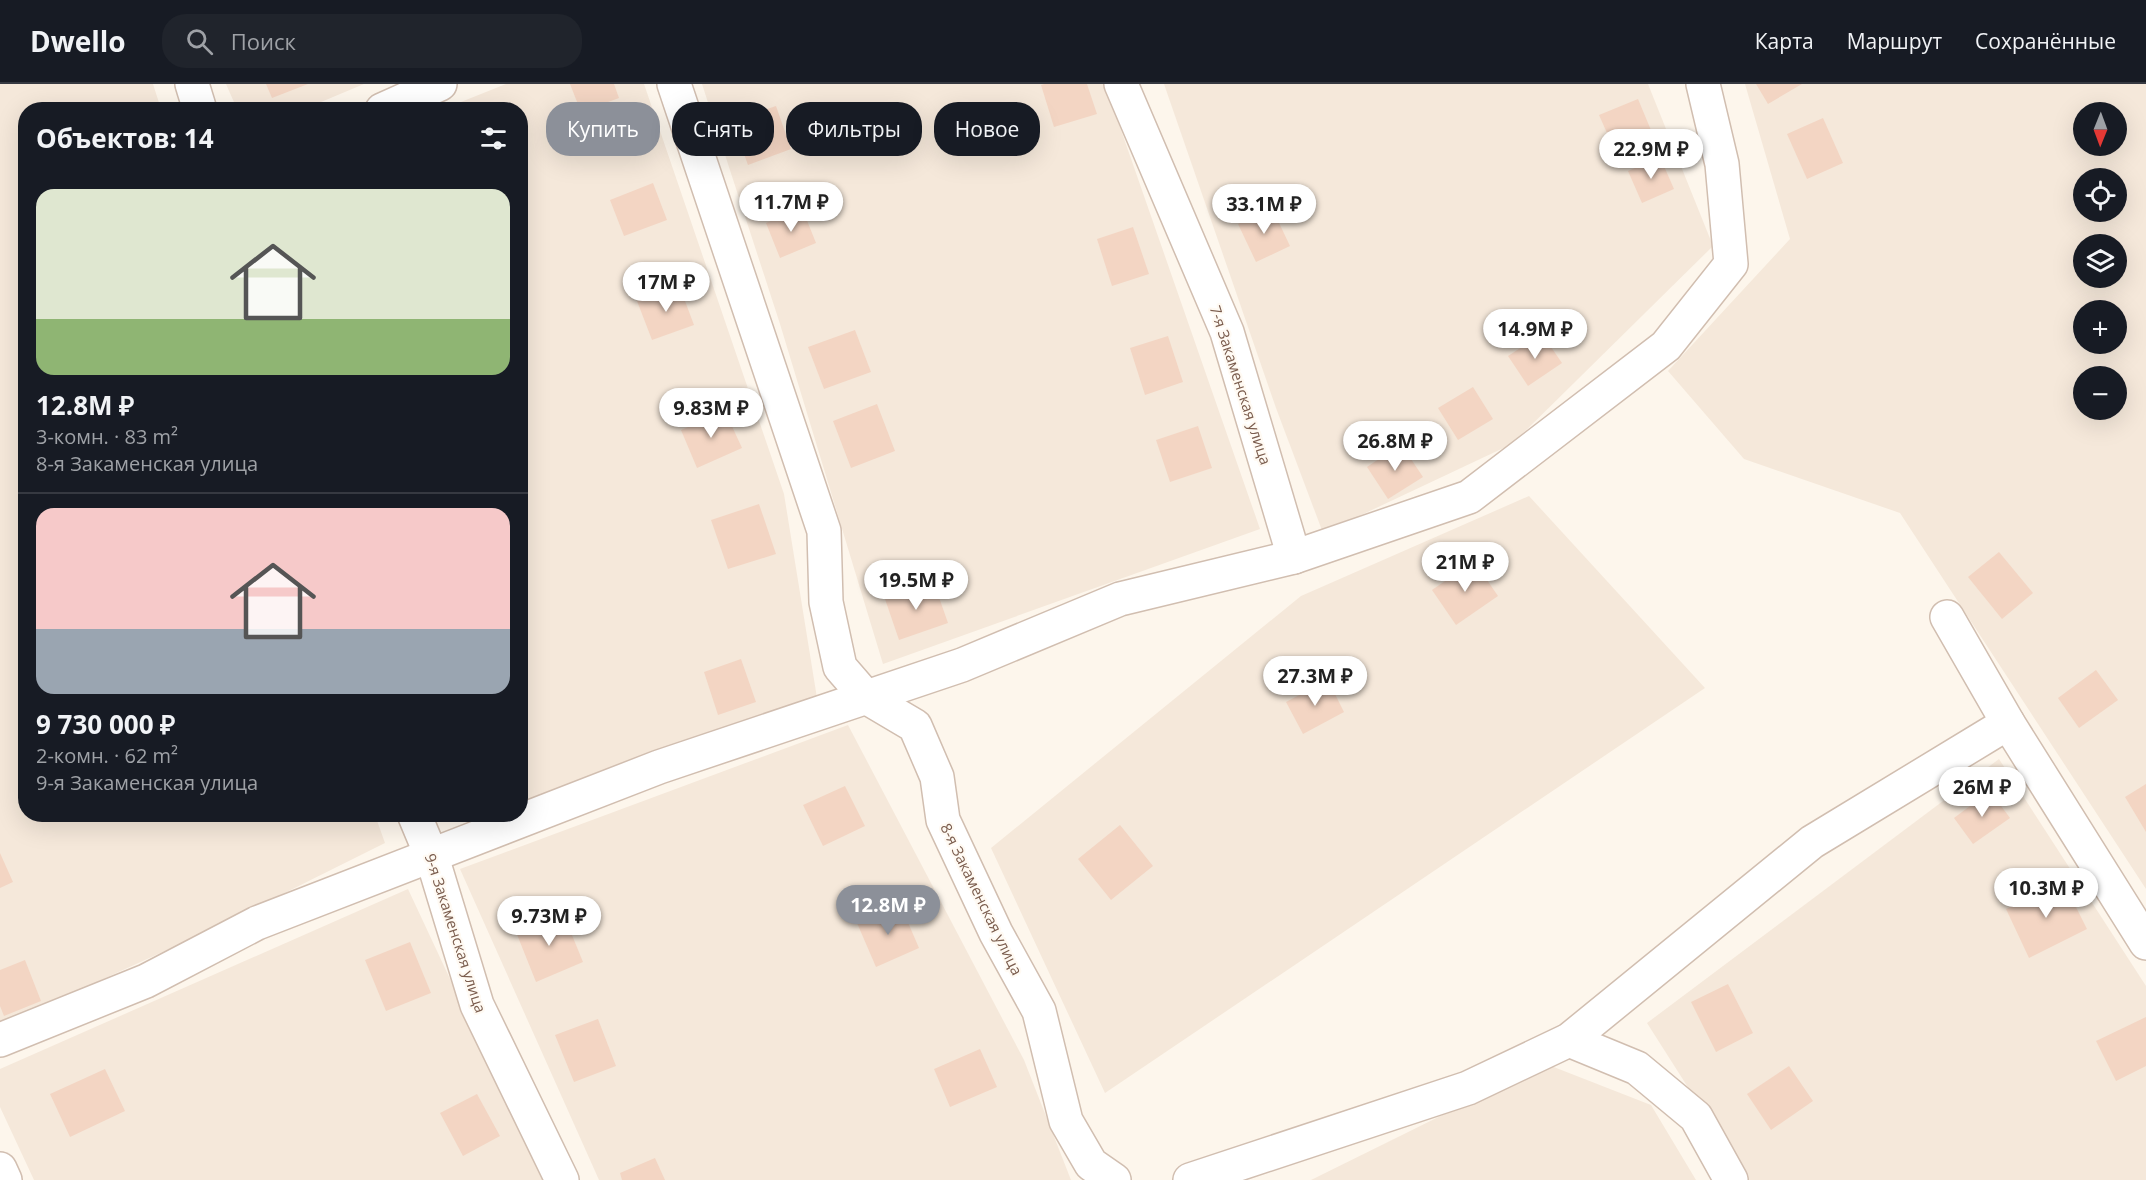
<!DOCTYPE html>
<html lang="ru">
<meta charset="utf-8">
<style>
body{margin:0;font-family:"Open Sans",sans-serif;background:#20242c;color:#f1f3f6;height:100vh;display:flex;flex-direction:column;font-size:22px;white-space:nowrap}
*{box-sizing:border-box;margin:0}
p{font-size:20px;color:#9ea1a6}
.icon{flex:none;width:33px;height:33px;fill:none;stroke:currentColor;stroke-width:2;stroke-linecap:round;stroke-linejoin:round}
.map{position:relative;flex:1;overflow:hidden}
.drawer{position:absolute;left:18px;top:18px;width:510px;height:720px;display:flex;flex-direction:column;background:#171b24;border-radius:24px;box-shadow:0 6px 24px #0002}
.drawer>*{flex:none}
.banner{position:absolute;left:546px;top:18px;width:570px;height:54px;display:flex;gap:12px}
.needle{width:39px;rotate:181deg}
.tools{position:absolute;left:2073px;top:18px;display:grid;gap:12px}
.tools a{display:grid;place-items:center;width:54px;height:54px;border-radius:50%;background:#171b24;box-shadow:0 6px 24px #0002;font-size:30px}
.price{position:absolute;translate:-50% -51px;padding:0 14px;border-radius:21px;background:#fff;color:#222;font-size:20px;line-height:39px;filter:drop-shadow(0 2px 3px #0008)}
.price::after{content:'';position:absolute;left:50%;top:36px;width:18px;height:14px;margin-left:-9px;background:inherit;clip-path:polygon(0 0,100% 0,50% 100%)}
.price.current{background:#8c9099;color:#fff}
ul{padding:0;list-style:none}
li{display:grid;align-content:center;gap:12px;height:318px;padding:0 18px}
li+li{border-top:2px solid #363941}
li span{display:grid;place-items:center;height:186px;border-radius:18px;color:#555}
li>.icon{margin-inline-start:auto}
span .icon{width:108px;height:108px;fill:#fffc;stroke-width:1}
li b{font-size:26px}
h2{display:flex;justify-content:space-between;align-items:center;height:72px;padding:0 18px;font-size:26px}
.tag{padding:0 21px;border-radius:24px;background:#171b24;box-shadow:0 6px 24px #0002;font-size:21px;line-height:54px}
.tag.current{background:#8c9099;color:#fff}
header{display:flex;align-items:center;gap:36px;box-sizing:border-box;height:84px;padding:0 30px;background:#171b24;border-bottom:2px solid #363941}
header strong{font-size:28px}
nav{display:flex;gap:33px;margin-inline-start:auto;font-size:21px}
.search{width:420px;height:54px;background:#20242c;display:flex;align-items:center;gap:15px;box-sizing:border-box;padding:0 21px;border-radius:24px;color:#9ea1a6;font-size:22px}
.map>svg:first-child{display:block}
.residential{fill:#f5e8da;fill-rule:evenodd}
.building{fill:#f3d5c3}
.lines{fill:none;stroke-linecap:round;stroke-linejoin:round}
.street-casing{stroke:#d1beb0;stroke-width:36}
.street{stroke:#fff;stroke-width:33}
.labels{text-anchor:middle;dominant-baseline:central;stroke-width:4.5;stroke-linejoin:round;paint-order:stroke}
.street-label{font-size:15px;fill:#7a5c4d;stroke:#fffaf3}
</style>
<header>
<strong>Dwello</strong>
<div class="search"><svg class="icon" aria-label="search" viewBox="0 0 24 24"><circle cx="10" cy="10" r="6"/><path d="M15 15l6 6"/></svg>Поиск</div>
<nav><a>Карта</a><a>Маршрут</a><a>Сохранённые</a></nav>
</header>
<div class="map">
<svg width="2146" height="1096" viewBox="0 0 2146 1096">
<rect width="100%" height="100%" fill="#fdf6ec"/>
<g class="residential">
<polygon points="0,0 153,0 161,25 26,26 26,730 375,731 385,759 202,850 0,942"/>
<polygon points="226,0 364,0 302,26 237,25"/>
<polygon points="506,0 644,0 784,410 817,614 521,725 520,26 441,26"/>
<polygon points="702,0 1105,0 1260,445 883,580 780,240"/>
<polygon points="1164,0 1648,0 1713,162 1512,360 1323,449 1276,324"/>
<path d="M1745,0H2146V805L1900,429L1744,375L1668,287L1790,155ZM2084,28H2116V62H2084ZM2084,94H2116V128H2084ZM2084,160H2116V194H2084ZM2084,226H2116V260H2084ZM2084,292H2116V326H2084Z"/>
<polygon points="1529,412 1705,604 1105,1009 991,764 1301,512"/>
<polygon points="848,641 1024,976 1071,1096 599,1096 460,785"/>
<polygon points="1999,675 2146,902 2146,1096 1747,1096 1647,939"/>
<polygon points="408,805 544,1096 34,1096 0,1023 0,985"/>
<polygon points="1546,980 1651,1021 1696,1096 1311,1096"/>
</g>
<g class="building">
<polygon points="266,0 308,0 272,14"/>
<polygon points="570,0 614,0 619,14 581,28"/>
<polygon points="1044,0 1087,0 1097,30 1054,43 1041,1"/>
<polygon points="1756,0 1802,0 1768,20"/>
<polygon points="1638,15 1653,51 1615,67 1599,31"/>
<polygon points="776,22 791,65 748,81 732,37"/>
<polygon points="1823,34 1843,79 1807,95 1787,50"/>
<polygon points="1660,73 1674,105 1642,119 1628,87"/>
<polygon points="653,99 667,136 624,152 610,116"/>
<polygon points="802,124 816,159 780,174 766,139"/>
<polygon points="1272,124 1290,162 1256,178 1238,140"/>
<polygon points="1133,143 1149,190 1112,202 1097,155"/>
<polygon points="679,201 694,241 652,256 637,217"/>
<polygon points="855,246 871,288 824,305 808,263"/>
<polygon points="1542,250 1562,279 1528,302 1508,272"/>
<polygon points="1168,252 1183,298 1145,311 1130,264"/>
<polygon points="1473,303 1493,335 1458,356 1438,324"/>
<polygon points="877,320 895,367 851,384 833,337"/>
<polygon points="725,327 742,364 697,384 681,346"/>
<polygon points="1198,342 1212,384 1170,398 1156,356"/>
<polygon points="1401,360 1423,393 1388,415 1367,383"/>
<polygon points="759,420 776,470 728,485 711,436"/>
<polygon points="1999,468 2033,509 2002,535 1968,493"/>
<polygon points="1474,477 1498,512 1456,541 1432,506"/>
<polygon points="934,499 948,539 899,556 885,515"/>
<polygon points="741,575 756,618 718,631 704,588"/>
<polygon points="2096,586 2118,616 2079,644 2058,614"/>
<polygon points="1328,596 1344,628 1303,650 1286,618"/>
<polygon points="2146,700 2146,748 2125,713"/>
<polygon points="845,702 865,742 823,762 803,721"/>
<polygon points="1990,707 2010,734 1973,760 1954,734"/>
<polygon points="1120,741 1153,782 1111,816 1078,775"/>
<polygon points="0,769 13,798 0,804"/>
<polygon points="2063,797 2087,845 2029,874 2006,825"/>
<polygon points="900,820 919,864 876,883 857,839"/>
<polygon points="563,829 583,878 536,898 516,848"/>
<polygon points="410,858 431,909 386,927 365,876"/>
<polygon points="25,876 41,917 4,932 0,922 0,886"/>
<polygon points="1728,900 1753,949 1716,968 1691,918"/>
<polygon points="2146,933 2146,982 2116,997 2096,957"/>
<polygon points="598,935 616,982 574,998 555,951"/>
<polygon points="980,965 997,1003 950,1023 934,985"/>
<polygon points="1789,982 1813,1017 1771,1046 1747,1010"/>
<polygon points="105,985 125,1027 70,1053 50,1010"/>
<polygon points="477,1010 500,1052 463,1072 440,1029"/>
<polygon points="655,1074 665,1096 622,1096 620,1089"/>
</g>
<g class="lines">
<defs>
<g id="street">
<polyline points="192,0 200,26"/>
<polyline points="674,0 824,447 826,518 840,583 866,613 915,642 937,693 943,736 996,849 1039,927 1066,1037 1091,1080 1114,1096"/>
<polyline points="1121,0 1227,248 1294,473"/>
<polyline points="382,26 440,0"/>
<polyline points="1947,533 2008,639 2146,859"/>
<polyline points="414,730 432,773 477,921 562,1096"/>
<polyline points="0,956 146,897 257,839 659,683 962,581 1120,515 1294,473 1469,413 1666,262 1731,180 1722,80 1703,0"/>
<polyline points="1569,956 1637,984 1696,1033 1731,1096"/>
<polyline points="0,1085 5,1096"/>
<polyline points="1190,1096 1468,1004 1569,956 1812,758 2008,639"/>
</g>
</defs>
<use href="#street" class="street-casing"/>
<use href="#street" class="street"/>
</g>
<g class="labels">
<g class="street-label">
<text transform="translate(1241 301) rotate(72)">7-я Закаменская улица</text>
<text transform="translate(982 815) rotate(64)">8-я Закаменская улица</text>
<text transform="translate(456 849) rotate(72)">9-я Закаменская улица</text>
</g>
</g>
</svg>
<div class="tools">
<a><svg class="needle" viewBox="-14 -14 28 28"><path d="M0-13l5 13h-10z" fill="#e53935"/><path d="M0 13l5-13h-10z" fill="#9ea1a6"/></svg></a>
<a><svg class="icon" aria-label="locate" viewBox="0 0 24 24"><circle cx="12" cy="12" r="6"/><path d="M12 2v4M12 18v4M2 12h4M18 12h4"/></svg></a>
<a><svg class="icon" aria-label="layers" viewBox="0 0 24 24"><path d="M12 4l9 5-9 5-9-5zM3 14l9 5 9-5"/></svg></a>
<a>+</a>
<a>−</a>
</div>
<b class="price" style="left:1651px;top:96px">22.9M ₽</b>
<b class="price" style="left:791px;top:149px">11.7M ₽</b>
<b class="price" style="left:1264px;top:151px">33.1M ₽</b>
<b class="price" style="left:666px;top:229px">17M ₽</b>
<b class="price" style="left:1535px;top:276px">14.9M ₽</b>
<b class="price" style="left:711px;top:355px">9.83M ₽</b>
<b class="price" style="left:1395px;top:388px">26.8M ₽</b>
<b class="price" style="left:1465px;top:509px">21M ₽</b>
<b class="price" style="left:916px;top:527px">19.5M ₽</b>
<b class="price" style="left:1315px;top:623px">27.3M ₽</b>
<b class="price" style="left:1982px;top:734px">26M ₽</b>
<b class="price" style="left:2046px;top:835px">10.3M ₽</b>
<b class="price current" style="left:888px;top:852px">12.8M ₽</b>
<b class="price" style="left:549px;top:863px">9.73M ₽</b>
<div class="banner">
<a class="tag current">Купить</a>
<a class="tag">Снять</a>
<a class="tag">Фильтры</a>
<a class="tag">Новое</a>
</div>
<section class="drawer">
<h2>Объектов: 14<svg class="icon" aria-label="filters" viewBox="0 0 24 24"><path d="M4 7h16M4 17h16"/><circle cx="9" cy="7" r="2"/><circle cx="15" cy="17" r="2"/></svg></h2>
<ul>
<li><span style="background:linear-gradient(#dfe7d0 70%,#8fb573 0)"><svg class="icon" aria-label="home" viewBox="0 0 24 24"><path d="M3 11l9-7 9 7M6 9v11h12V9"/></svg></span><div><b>12.8M ₽</b><p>3-комн. · 83 m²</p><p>8-я Закаменская улица</p></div></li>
<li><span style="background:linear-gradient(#f6c9c9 65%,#9aa5b1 0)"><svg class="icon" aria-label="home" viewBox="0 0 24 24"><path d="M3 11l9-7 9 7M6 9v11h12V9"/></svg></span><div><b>9 730 000 ₽</b><p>2-комн. · 62 m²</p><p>9-я Закаменская улица</p></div></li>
</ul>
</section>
</div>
